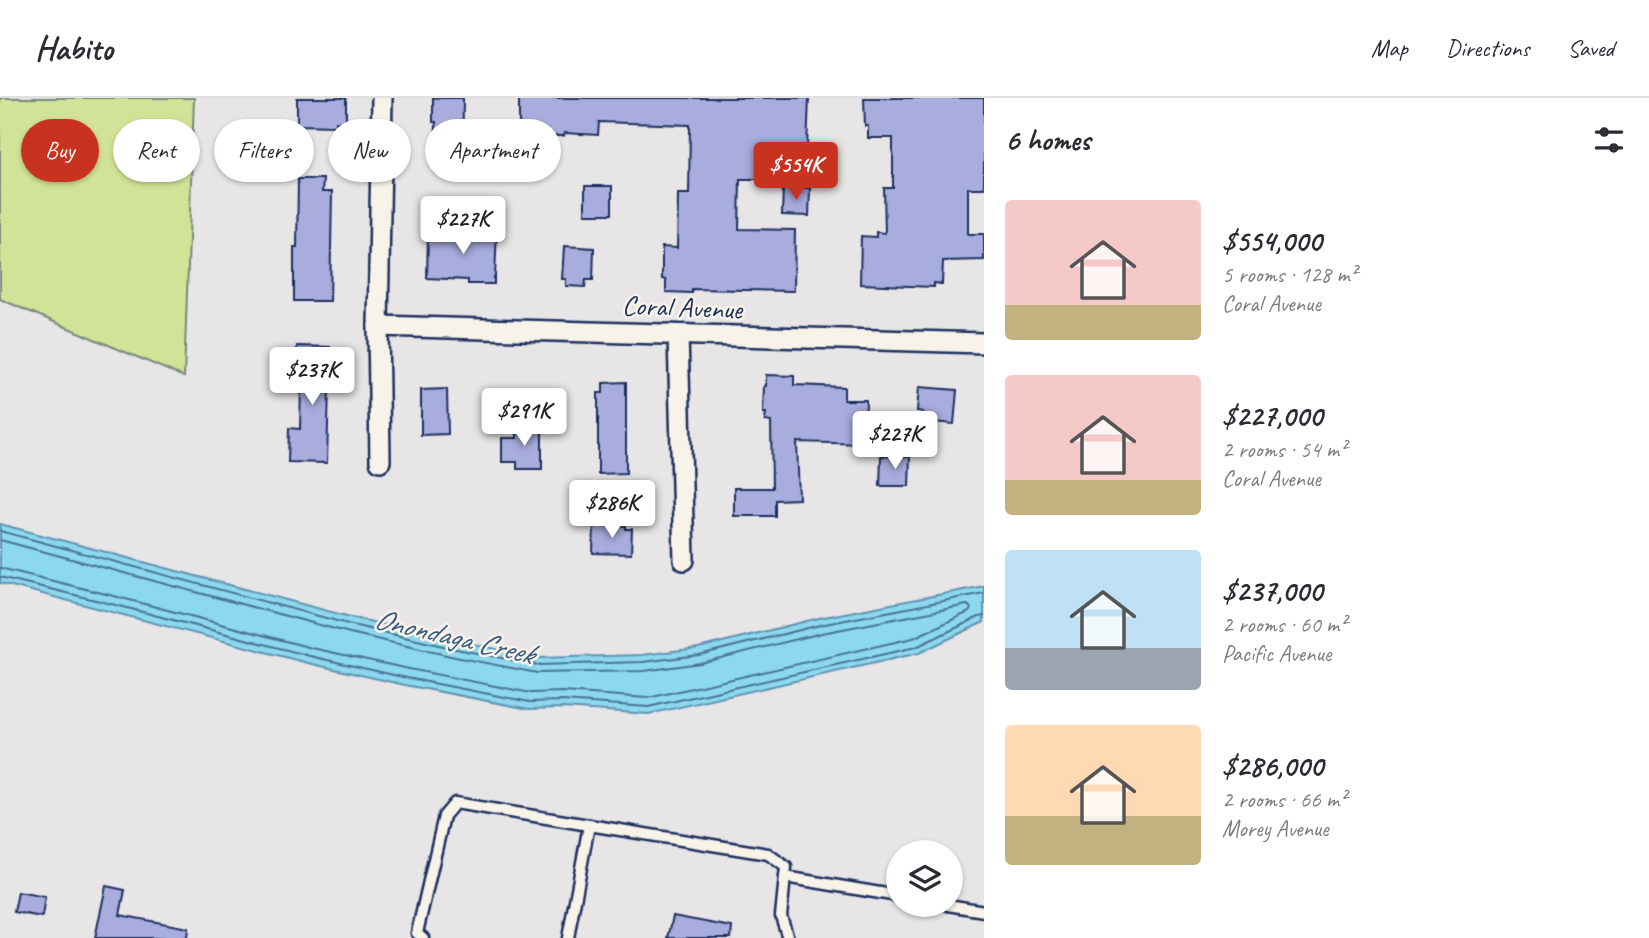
<!DOCTYPE html>
<meta charset="utf-8">
<style>
body{margin:0;font-family:Caveat,sans-serif;background:#f7f7f7;color:#2b2b33;height:100vh;display:flex;flex-direction:column;font-size:26px;white-space:nowrap}
*{box-sizing:border-box;margin:0}
p{font-size:23px;color:#7c7c81}
.icon{flex:none;width:38px;height:38px;fill:none;stroke:currentColor;stroke-width:2;stroke-linecap:round;stroke-linejoin:round}
.map{position:relative;flex:1;overflow:hidden}
.side{display:flex;flex-direction:column;background:#fff;width:665px}
.side>*{flex:none}
.hud{position:absolute;left:21px;top:21px;width:665px;height:63px;display:flex;gap:14px}
.controls{position:absolute;left:886px;top:742px;display:grid;gap:14px}
.controls a{display:grid;place-items:center;width:77px;height:77px;border-radius:50%;background:#fff;box-shadow:0 2px 5px #0004;font-size:35px}
.price{position:absolute;translate:-50% -60px;padding:0 16px;border-radius:7px;background:#fff;color:#222;font-size:23px;line-height:46px;filter:drop-shadow(0 2px 4px #0008)}
.price::after{content:'';position:absolute;left:50%;top:42px;width:21px;height:16px;margin-left:-10px;background:inherit;clip-path:polygon(0 0,100% 0,50% 100%)}
.price.selected{background:#c8321e;color:#fff}
ul{padding:0;list-style:none}
li{display:flex;align-items:center;gap:21px;height:175px;padding:0 21px}
li span{display:grid;place-items:center;flex:none;width:196px;height:140px;border-radius:7px;color:#555}
li>.icon{margin-inline-start:auto}
span .icon{width:84px;height:84px;fill:#fffc;stroke-width:1}
li b{font-size:30px}
h2{display:flex;justify-content:space-between;align-items:center;height:84px;padding:0 21px;font-size:30px}
.tag{padding:0 24px;border-radius:32px;background:#fff;box-shadow:0 2px 5px #0004;font-size:24px;line-height:63px}
.tag.selected{background:#c8321e;color:#fff}
header{display:flex;align-items:center;gap:42px;box-sizing:border-box;height:98px;padding:0 35px;background:#fff;border-bottom:2px solid #e1e1e2}
header strong{font-size:33px}
nav{display:flex;gap:38px;margin-inline-start:auto;font-size:24px}
main{display:flex;flex:1;min-height:0}
.map>svg:first-child{display:block}
.green{fill:#d2e397;stroke:#76897a;stroke-width:2}
.water{fill:#8cd8ec;stroke:#5f94b3;stroke-width:2}
.lines{fill:none;stroke-linecap:round;stroke-linejoin:round}
.shore{stroke:#487397;stroke-width:2}
.building{fill:#a8adde;stroke:#1b2f5e;stroke-width:2}
.lane-casing{stroke:#1b2f5e;stroke-width:15}
.street-casing{stroke:#1b2f5e;stroke-width:24}
.lane{stroke:#f7f3e8;stroke-width:10}
.street{stroke:#f7f3e8;stroke-width:19}
.labels{text-anchor:middle;dominant-baseline:central;stroke-width:5;stroke-linejoin:round;paint-order:stroke}
.street-label{font-size:28px;fill:#1b2f5e;stroke:#f7f3e8}
.water-label{font-size:30px;font-style:italic;fill:#375982;stroke:#f7f3e8}
</style>
<header>
<strong>Habito</strong>
<nav><a>Map</a><a>Directions</a><a>Saved</a></nav>
</header>
<main>
<div class="map">
<svg width="984" height="840" viewBox="0 0 984 840">
<rect width="100%" height="100%" fill="#e7e5e6"/>
<filter id="ink" filterUnits="userSpaceOnUse"><feTurbulence type="fractalNoise" baseFrequency=".0143" numOctaves="2"/><feDisplacementMap in="SourceGraphic" scale="14" xChannelSelector="R" yChannelSelector="G"/><feConvolveMatrix kernelMatrix="1 2 1 2 8 2 1 2 1" color-interpolation-filters="sRGB"/></filter>
<g filter="url(#ink)">
<polygon class="green" points="0,0 194,0 184,279 0,201"/>
<polygon class="water" points="0,426 354,520 537,560 642,557 698,550 819,520 984,488 984,524 919,555 649,616 563,610 529,611 405,587 308,565 0,485"/>
<g class="lines">
<g class="shore">
<polyline points="0,433 352,527 456,551 537,567 643,564 699,557 820,527 984,495"/>
<polyline points="0,442 350,535 455,559 537,575 644,573 700,565 822,535 967,507 969,508 971,511 969,514 913,540 648,600 563,594 531,595 409,571 312,550 118,499 0,470"/>
<polyline points="0,479 116,507 310,558 407,580 530,604 563,603 648,609 916,549 979,519 984,518"/>
</g>
</g>
<g class="building">
<polygon points="297,0 346,0 346,25 336,24 336,28 297,27"/>
<polygon points="433,0 463,0 462,75 435,75 436,24 433,24"/>
<polygon points="519,0 809,0 807,50 760,48 760,81 740,81 739,131 795,132 794,193 692,191 692,195 666,194 666,182 662,181 662,149 677,150 678,96 689,96 690,27 599,24 598,37 565,35 564,38 519,38"/>
<polygon points="864,0 984,0 984,90 968,90 968,136 984,136 984,162 943,163 942,186 934,185 934,189 860,186 861,138 876,139 876,134 885,135 884,90 893,90 893,40 868,40 868,28 865,28"/>
<polygon points="298,81 323,81 322,94 332,94 330,203 294,203 294,149 297,149"/>
<rect x="585" y="88" width="27" height="28"/>
<polygon points="783,89 810,90 809,118 782,117"/>
<polygon points="468,130 497,131 495,179 494,179 494,186 468,186 468,182 427,180 428,135 468,136"/>
<polygon points="564,148 594,150 593,182 586,182 585,189 566,188 566,181 562,181"/>
<polygon points="297,248 330,249 327,365 288,364 289,330 300,331 301,287 296,287"/>
<polygon points="766,277 794,278 794,287 844,289 844,302 866,302 865,346 797,344 799,401 775,402 775,418 734,418 734,390 772,390 771,324 765,323 766,315 763,315 764,288 766,288"/>
<polygon points="626,284 626,375 598,376 598,295 603,295 603,285"/>
<polygon points="919,289 957,292 954,326 922,323 923,314 917,313"/>
<polygon points="447,291 448,336 421,337 421,292"/>
<polygon points="517,328 542,329 542,371 517,371 517,364 502,364 502,340 517,340"/>
<polygon points="881,358 910,359 909,388 880,388"/>
<polygon points="594,427 626,428 626,431 632,431 631,456 593,455"/>
<polygon points="106,788 125,792 120,817 188,830 187,840 95,840"/>
<polygon points="18,794 45,799 42,819 14,814"/>
<polygon points="673,818 732,829 731,840 668,840"/>
</g>
<g class="lines">
<defs>
<g id="lane">
<polyline points="785,779 898,798"/>
<polyline points="948,807 984,813"/>
<polyline points="423,840 417,835 444,718 455,705 589,727"/>
<polyline points="568,840 589,727 768,756 786,769 781,818 788,840"/>
</g>
<g id="street">
<polyline points="378,228 984,245"/>
<polyline points="678,237 684,462"/>
<polyline points="380,363 378,228 382,0"/>
</g>
</defs>
<use href="#lane" class="lane-casing"/>
<use href="#street" class="street-casing"/>
<use href="#lane" class="lane"/>
<use href="#street" class="street"/>
</g>
</g>
<g class="labels">
<g class="street-label">
<text transform="translate(682 209) rotate(2)">Coral Avenue</text>
</g>
<g class="water-label">
<text transform="translate(454 538) rotate(13)">Onondaga Creek</text>
</g>
</g>
</svg>
<div class="controls">
<a><svg class="icon" aria-label="layers" viewBox="0 0 24 24"><path d="M12 4l9 5-9 5-9-5zM3 14l9 5 9-5"/></svg></a>
</div>
<b class="price selected" style="left:796px;top:104px">$554K</b>
<b class="price" style="left:463px;top:158px">$227K</b>
<b class="price" style="left:312px;top:309px">$237K</b>
<b class="price" style="left:524px;top:350px">$291K</b>
<b class="price" style="left:895px;top:373px">$227K</b>
<b class="price" style="left:612px;top:442px">$286K</b>
<div class="hud">
<a class="tag selected">Buy</a>
<a class="tag">Rent</a>
<a class="tag">Filters</a>
<a class="tag">New</a>
<a class="tag">Apartment</a>
</div>
</div>
<section class="side">
<h2>6 homes<svg class="icon" aria-label="filters" viewBox="0 0 24 24"><path d="M4 7h16M4 17h16"/><circle cx="9" cy="7" r="2"/><circle cx="15" cy="17" r="2"/></svg></h2>
<ul>
<li><span style="background:linear-gradient(#f6c9c9 75%,#c2b280 0)"><svg class="icon" aria-label="home" viewBox="0 0 24 24"><path d="M3 11l9-7 9 7M6 9v11h12V9"/></svg></span><div><b>$554,000</b><p>5 rooms · 128 m²</p><p>Coral Avenue</p></div></li>
<li><span style="background:linear-gradient(#f6c9c9 75%,#c2b280 0)"><svg class="icon" aria-label="home" viewBox="0 0 24 24"><path d="M3 11l9-7 9 7M6 9v11h12V9"/></svg></span><div><b>$227,000</b><p>2 rooms · 54 m²</p><p>Coral Avenue</p></div></li>
<li><span style="background:linear-gradient(#bfe0f5 70%,#9aa5b1 0)"><svg class="icon" aria-label="home" viewBox="0 0 24 24"><path d="M3 11l9-7 9 7M6 9v11h12V9"/></svg></span><div><b>$237,000</b><p>2 rooms · 60 m²</p><p>Pacific Avenue</p></div></li>
<li><span style="background:linear-gradient(#ffd9b3 65%,#c2b280 0)"><svg class="icon" aria-label="home" viewBox="0 0 24 24"><path d="M3 11l9-7 9 7M6 9v11h12V9"/></svg></span><div><b>$286,000</b><p>2 rooms · 66 m²</p><p>Morey Avenue</p></div></li>
</ul>
</section>
</main>
